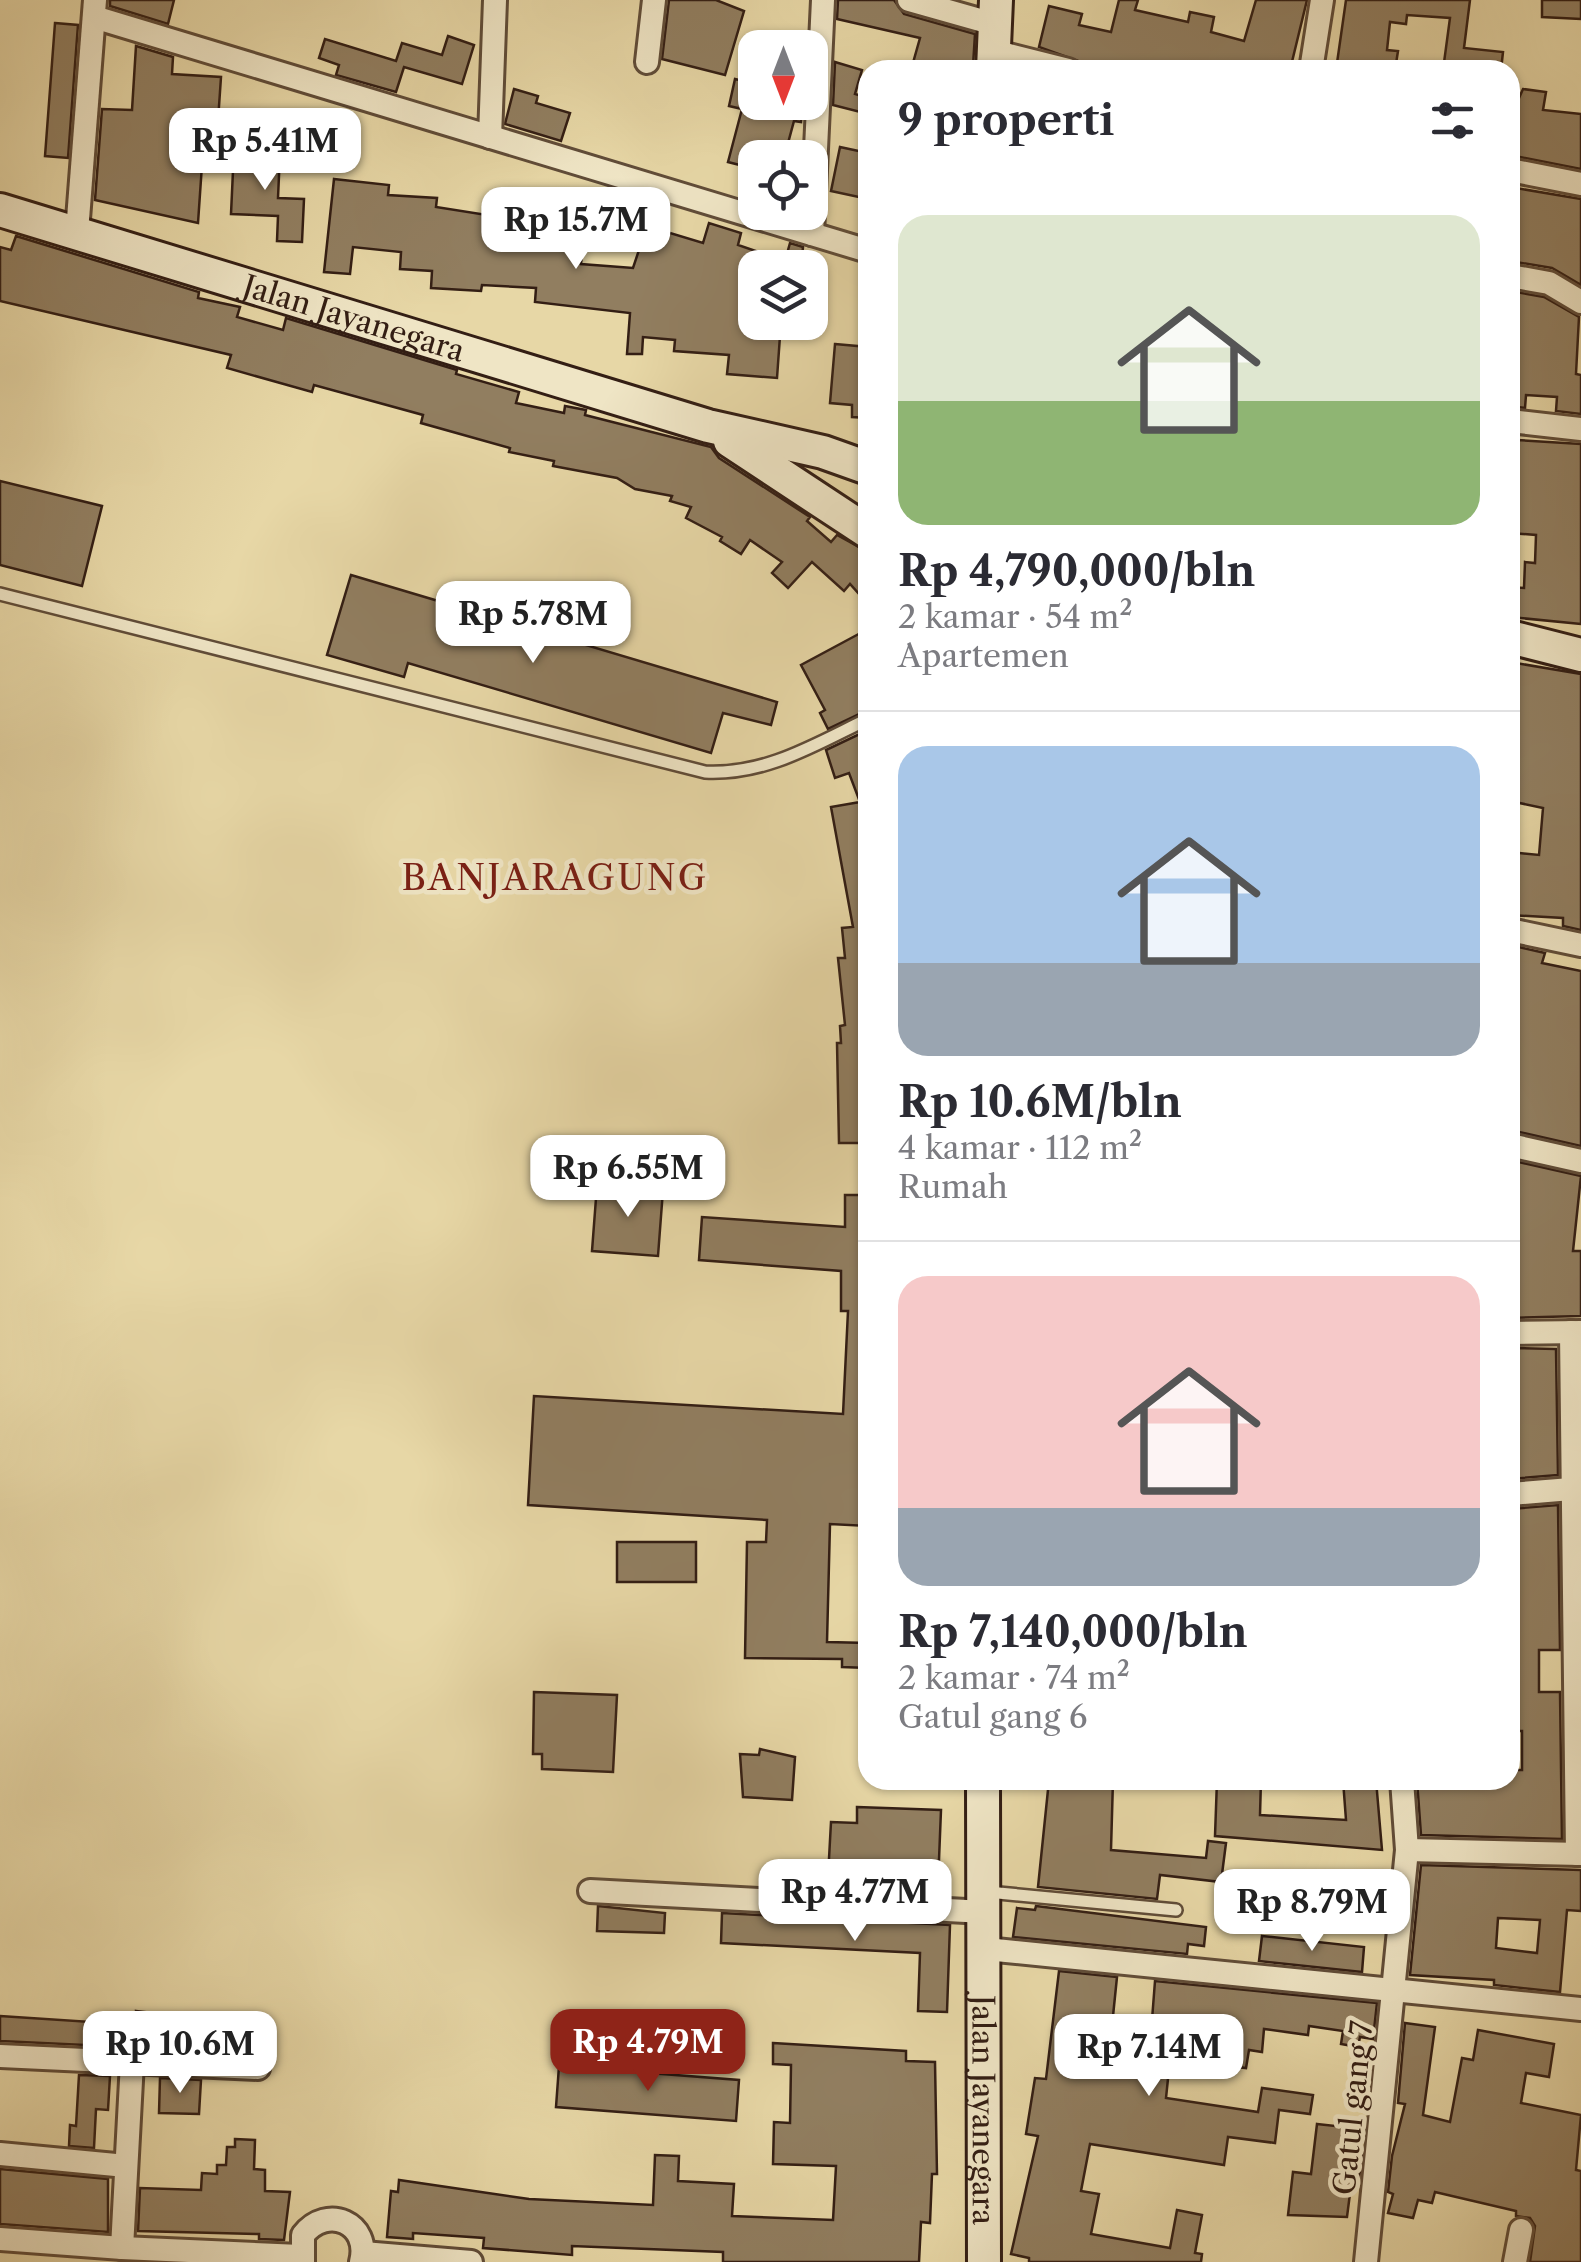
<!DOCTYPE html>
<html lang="id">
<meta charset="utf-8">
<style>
body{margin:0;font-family:"Libre Caslon Text",serif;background:#f7f7f7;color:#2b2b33;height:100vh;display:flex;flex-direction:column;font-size:38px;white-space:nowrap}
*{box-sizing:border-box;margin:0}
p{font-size:32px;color:#7c7c81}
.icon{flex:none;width:55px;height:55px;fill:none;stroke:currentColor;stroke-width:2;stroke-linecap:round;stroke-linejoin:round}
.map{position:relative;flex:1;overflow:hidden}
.drawer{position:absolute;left:858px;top:60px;width:662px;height:1730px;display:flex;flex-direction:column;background:#fff;border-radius:30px;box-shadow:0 2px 8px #0004}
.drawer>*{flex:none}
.needle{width:65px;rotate:180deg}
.tools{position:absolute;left:738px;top:30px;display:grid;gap:20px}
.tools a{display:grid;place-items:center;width:90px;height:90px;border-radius:20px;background:#fff;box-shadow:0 2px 8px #0004;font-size:50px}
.price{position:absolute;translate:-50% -85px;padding:0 22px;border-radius:20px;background:#fff;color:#222;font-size:32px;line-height:65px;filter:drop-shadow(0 2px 5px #0008)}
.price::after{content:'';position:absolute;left:50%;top:60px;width:30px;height:22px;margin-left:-15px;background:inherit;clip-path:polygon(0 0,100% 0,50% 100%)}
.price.current{background:#8f2418;color:#fff}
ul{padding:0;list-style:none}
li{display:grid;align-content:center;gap:20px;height:530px;padding:0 40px}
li+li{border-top:2px solid #e1e1e2}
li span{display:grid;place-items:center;height:310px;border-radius:30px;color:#555}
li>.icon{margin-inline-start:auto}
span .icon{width:180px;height:180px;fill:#fffc;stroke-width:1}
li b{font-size:42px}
h2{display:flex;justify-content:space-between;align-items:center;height:120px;padding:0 40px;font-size:42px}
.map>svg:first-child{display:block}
.building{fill:#917e60;stroke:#331e14;stroke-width:2.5;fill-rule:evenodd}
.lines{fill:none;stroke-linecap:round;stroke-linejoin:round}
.lane-casing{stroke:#604c38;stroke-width:16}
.street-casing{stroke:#604c38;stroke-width:28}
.secondary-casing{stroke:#331e14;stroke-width:38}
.lane{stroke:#efe5c5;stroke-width:11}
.street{stroke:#efe5c5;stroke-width:22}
.secondary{stroke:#efe5c5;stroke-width:32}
.labels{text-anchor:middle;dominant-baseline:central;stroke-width:9;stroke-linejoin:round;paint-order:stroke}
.street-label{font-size:30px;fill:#331e14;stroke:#efe5c5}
.quarter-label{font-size:35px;letter-spacing:2.5px;fill:#7a1f14;stroke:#efe5c5}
</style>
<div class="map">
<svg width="1581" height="2262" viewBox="0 0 1581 2262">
<rect width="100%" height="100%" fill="#e7d7a6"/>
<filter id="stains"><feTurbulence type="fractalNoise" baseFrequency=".002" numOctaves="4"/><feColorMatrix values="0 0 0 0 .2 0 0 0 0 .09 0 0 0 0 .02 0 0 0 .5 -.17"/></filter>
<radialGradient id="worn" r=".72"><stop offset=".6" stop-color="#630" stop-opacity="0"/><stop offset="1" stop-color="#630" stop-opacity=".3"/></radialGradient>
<g class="building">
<polygon points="110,0 174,0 168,24 110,6"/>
<polygon points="669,0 716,0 744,11 725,75 662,59"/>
<polygon points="838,0 894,0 904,14 975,34 973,66 960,63 959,70 911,70 920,38 837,19"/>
<polygon points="1119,0 1138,0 1135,10 1188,22 1190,12 1214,17 1211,32 1244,41 1256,0 1307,0 1290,70 1143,70 1105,62 1103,70 1039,47 1049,6 1082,14 1079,25 1111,32"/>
<polygon points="1346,0 1470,0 1464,48 1503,52 1501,70 1443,70 1450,18 1407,15 1406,24 1390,22 1387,50 1398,51 1395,70 1336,70"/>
<polygon points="1542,0 1581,0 1581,19 1542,17"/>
<polygon points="55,23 78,25 68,158 45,156"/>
<polygon points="448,36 474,45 462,84 404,67 396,92 336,75 339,65 319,58 325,39 396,61 402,43 442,55"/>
<polygon points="136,46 173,57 172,74 221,77 218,121 180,118 178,149 203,150 198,223 95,200 102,109 132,110"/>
<polygon points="835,62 862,70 855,94 868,98 868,114 833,105"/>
<polygon points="735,79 755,84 755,102 803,102 801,122 794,121 784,158 755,158 755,169 728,162 742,109 729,106"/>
<polygon points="514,89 538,96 536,103 570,113 561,141 505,124"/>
<polygon points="1523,89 1546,92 1543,110 1581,114 1581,169 1510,155 1510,106 1515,107"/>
<polygon points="840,147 868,153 868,199 831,191"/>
<polygon points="234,149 280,153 278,198 304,199 302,242 277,241 278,216 231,214"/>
<polygon points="334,179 389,185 388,195 437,198 436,207 487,215 486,231 583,242 581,264 633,268 647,226 703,243 709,223 741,233 738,245 785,261 790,243 803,247 801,268 755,268 755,322 781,322 777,378 727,374 729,355 674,351 675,340 643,337 642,354 627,354 630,313 535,302 536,288 482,285 481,291 431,288 432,271 400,269 401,252 353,247 350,274 324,272"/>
<polygon points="1510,187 1581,199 1581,285 1552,268 1510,261"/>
<polygon points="16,236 199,292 198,298 240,307 237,317 283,330 286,318 457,370 456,374 519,392 516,403 564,413 565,406 586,410 585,415 711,447 719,458 810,517 807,521 831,542 837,535 868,552 868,604 850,584 844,591 812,562 788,588 772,573 782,562 750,540 741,554 720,541 722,537 686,518 691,507 670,501 672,496 635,489 617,478 553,466 554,461 509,452 510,448 421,423 423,415 314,385 312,392 227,368 231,355 0,301 0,247 11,250"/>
<polygon points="1510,291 1544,297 1579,317 1576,374 1581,375 1581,414 1556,411 1557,397 1526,395 1525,408 1510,406"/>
<polygon points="835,344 868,347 868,418 852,417 852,405 830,403"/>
<polygon points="1517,440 1581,444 1581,624 1510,617 1510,587 1524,588 1525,562 1535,563 1536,535 1510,533"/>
<polygon points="0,481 102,506 82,586 0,565"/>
<polygon points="351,575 777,702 771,725 723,713 711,753 408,663 404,677 327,655"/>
<polygon points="868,629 868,710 828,729 820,713 825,710 801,665"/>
<polygon points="1510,662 1581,674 1581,930 1563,926 1563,918 1510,915 1510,852 1539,855 1543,808 1510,801 1510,741 1518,702 1510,700"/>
<polygon points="868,730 868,1143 839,1143 837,1043 841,1043 840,1026 845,1025 838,958 845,958 842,928 853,927 831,807 860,802 849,773 835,778 826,750"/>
<polygon points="1510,945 1545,953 1542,963 1581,971 1581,1146 1510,1130"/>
<polygon points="1510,1160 1581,1176 1573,1251 1581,1251 1581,1316 1510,1318 1510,1218 1514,1218 1517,1184 1510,1182"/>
<polygon points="597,1185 663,1190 658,1256 592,1251"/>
<polygon points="845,1195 868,1195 868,1526 830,1524 827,1642 868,1643 868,1668 842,1667 842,1659 745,1658 747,1542 766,1542 767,1520 528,1505 534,1396 843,1414 848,1311 841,1311 841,1271 699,1260 702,1217 845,1227"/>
<polygon points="1516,1348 1556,1349 1558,1475 1510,1479 1510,1373 1514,1374"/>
<polygon points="1558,1505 1560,1650 1539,1650 1539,1692 1560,1692 1562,1839 1421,1835 1417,1780 1510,1780 1510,1770 1522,1770 1522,1731 1510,1731 1510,1509"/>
<rect x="617" y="1542" width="79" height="40"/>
<polygon points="534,1692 617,1695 613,1772 542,1769 542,1754 533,1754"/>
<polygon points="760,1749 795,1757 792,1800 743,1797 740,1754 759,1755"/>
<polygon points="1049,1780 1113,1780 1111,1850 1206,1858 1208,1841 1226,1843 1221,1882 1160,1875 1157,1899 1038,1887"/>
<polygon points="1217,1780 1261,1780 1260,1815 1346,1820 1343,1780 1376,1780 1382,1850 1215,1836"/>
<polygon points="857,1807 941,1810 938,1885 946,1885 946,1895 864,1891 865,1879 828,1877 831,1822 857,1823"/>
<path d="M1421,1865L1581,1870V1911L1567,1910L1560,1992L1494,1985V1980L1410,1975ZM1498,1918L1540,1920L1537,1953L1496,1948Z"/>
<polygon points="1306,1872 1383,1874 1382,1911 1305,1909"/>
<polygon points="598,1906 665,1913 664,1933 597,1931"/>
<polygon points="1036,1906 1206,1927 1204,1946 1188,1944 1187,1954 1013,1937 1017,1908 1035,1910"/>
<polygon points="722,1913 950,1925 947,2012 918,2011 920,1953 721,1943"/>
<polygon points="1262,1936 1364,1947 1362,1972 1259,1961"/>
<polygon points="1059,1971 1117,1977 1113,2016 1152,2020 1155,1981 1377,2003 1373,2039 1360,2037 1358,2047 1341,2044 1343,2031 1309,2026 1308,2035 1264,2029 1262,2052 1249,2050 1246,2068 1170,2059 1166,2098 1258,2112 1262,2088 1313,2095 1310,2114 1279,2110 1275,2143 1228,2137 1224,2165 1090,2144 1081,2191 1099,2194 1091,2234 1170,2248 1177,2210 1202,2215 1195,2253 1202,2254 1201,2262 1029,2262 1029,2258 1011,2254 1038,2136 1026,2134 1035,2078 1046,2079"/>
<polygon points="136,2011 178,2016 178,2030 255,2033 255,2053 0,2041 0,2016 136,2025"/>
<polygon points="1405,2023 1435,2027 1423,2115 1450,2122 1462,2058 1473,2060 1478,2030 1554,2044 1549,2077 1526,2073 1521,2103 1581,2115 1576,2170 1581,2171 1581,2262 1530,2262 1535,2226 1530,2218 1516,2216 1516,2211 1435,2192 1432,2203 1418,2200 1413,2218 1388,2213 1393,2194 1388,2192 1392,2156 1405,2104 1398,2103"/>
<polygon points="773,2043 906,2051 906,2061 935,2062 937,2174 932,2174 930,2223 921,2222 919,2262 723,2262 723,2252 572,2246 572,2255 483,2248 484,2238 413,2233 413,2239 387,2237 391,2191 398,2192 399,2180 529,2199 653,2205 655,2155 679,2156 678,2181 734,2184 732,2216 833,2220 836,2166 773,2164 774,2122 790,2123 791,2065 773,2064"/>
<polygon points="559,2066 739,2080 736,2121 556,2107"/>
<polygon points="79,2075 110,2076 108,2110 96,2109 94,2148 69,2146 70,2125 76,2126"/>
<polygon points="160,2078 201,2080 199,2114 159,2113"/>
<polygon points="1317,2124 1354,2128 1351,2151 1362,2153 1359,2179 1352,2178 1347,2217 1288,2215 1293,2172 1311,2174"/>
<polygon points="235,2139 255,2140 254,2169 265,2170 265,2191 290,2192 284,2240 259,2239 259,2234 138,2231 140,2188 201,2190 202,2173 217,2174 217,2165 226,2165 227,2147 235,2147"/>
<polygon points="0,2169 108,2179 108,2232 0,2224"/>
</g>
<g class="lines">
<defs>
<g id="lane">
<path d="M0,594L705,772C766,775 814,745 868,719"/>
<polyline points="988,1892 1176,1910"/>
</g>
<g id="street">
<polyline points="909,0 994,24"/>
<polyline points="94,17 868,251"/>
<polyline points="993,51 1068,70"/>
<polyline points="647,62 654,0"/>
<polyline points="1311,70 1322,0"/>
<polyline points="490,137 495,0"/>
<polyline points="1510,170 1581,184"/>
<polyline points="77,232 95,0"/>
<polyline points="812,234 823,0"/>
<polyline points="1510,276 1549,283 1581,302"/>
<polyline points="1510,421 1581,429"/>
<polyline points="1510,930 1581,945"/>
<polyline points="1510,1145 1581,1161"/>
<polyline points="1571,1332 1577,1854"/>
<polyline points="1510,1333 1581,1332"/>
<polyline points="1510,1494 1571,1489"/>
<polyline points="1407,1850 1581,1854"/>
<polyline points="590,1891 985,1912"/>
<polyline points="986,1949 1581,2009"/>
<polyline points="0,2056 258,2068"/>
<polyline points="0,2154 126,2166"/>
<polyline points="0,2239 122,2248 132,2062"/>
<polyline points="122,2248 300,2256"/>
<polyline points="363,2253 471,2262"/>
<path d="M303,2262V2235C327,2204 371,2223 361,2262"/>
<polyline points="1366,2262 1407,1850 1402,1780"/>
<polyline points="1515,2262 1521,2230"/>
</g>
<g id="secondary">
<polyline points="993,70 996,0"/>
<path id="s1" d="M0,210L708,426L823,452L868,468"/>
<polyline points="730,441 868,532"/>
<polyline points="1510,637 1581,655"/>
<path id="s2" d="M983,1780L984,2262"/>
</g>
</defs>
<use href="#lane" class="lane-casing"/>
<use href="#street" class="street-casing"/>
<use href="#secondary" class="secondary-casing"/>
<use href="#lane" class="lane"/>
<use href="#street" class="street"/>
<use href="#secondary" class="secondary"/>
</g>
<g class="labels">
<g class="street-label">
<text stroke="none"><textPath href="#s1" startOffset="370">Jalan Jayanegara</textPath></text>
<text transform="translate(1353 2108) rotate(-84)">Gatul gang 7</text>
<text stroke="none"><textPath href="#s2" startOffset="330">Jalan Jayanegara</textPath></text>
</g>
<g class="quarter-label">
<text x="555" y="877">BANJARAGUNG</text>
</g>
</g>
<rect width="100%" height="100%" filter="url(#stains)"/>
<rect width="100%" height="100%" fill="url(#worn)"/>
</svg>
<div class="tools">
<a><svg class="needle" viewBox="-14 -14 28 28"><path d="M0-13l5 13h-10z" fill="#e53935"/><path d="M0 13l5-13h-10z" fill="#7c7c81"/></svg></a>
<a><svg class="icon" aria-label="locate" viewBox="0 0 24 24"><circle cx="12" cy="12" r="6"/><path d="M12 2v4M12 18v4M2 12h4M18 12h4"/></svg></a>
<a><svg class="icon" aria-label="layers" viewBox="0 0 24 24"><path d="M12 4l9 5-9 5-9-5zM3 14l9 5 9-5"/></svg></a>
</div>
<b class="price" style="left:265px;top:193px">Rp 5.41M</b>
<b class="price" style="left:576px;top:272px">Rp 15.7M</b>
<b class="price" style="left:533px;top:666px">Rp 5.78M</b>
<b class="price" style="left:628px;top:1220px">Rp 6.55M</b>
<b class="price" style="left:855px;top:1944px">Rp 4.77M</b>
<b class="price" style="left:1312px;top:1954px">Rp 8.79M</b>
<b class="price current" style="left:648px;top:2094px">Rp 4.79M</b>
<b class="price" style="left:180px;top:2096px">Rp 10.6M</b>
<b class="price" style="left:1149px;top:2099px">Rp 7.14M</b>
<section class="drawer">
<h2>9 properti<svg class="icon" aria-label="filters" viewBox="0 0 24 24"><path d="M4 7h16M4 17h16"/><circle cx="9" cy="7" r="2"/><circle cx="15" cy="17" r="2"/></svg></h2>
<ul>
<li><span style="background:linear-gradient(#dfe7d0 60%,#8fb573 0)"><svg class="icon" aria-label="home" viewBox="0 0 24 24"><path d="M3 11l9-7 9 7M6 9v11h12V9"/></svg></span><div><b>Rp 4,790,000/bln</b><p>2 kamar · 54 m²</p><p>Apartemen</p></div></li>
<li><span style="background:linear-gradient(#a9c7e8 70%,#9aa5b1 0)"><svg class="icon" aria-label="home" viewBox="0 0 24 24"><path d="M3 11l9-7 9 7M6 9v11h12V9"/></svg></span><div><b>Rp 10.6M/bln</b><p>4 kamar · 112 m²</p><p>Rumah</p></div></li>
<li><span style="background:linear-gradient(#f6c9c9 75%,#9aa5b1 0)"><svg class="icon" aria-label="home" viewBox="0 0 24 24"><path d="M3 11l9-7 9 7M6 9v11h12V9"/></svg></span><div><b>Rp 7,140,000/bln</b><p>2 kamar · 74 m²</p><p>Gatul gang 6</p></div></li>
</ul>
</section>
</div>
